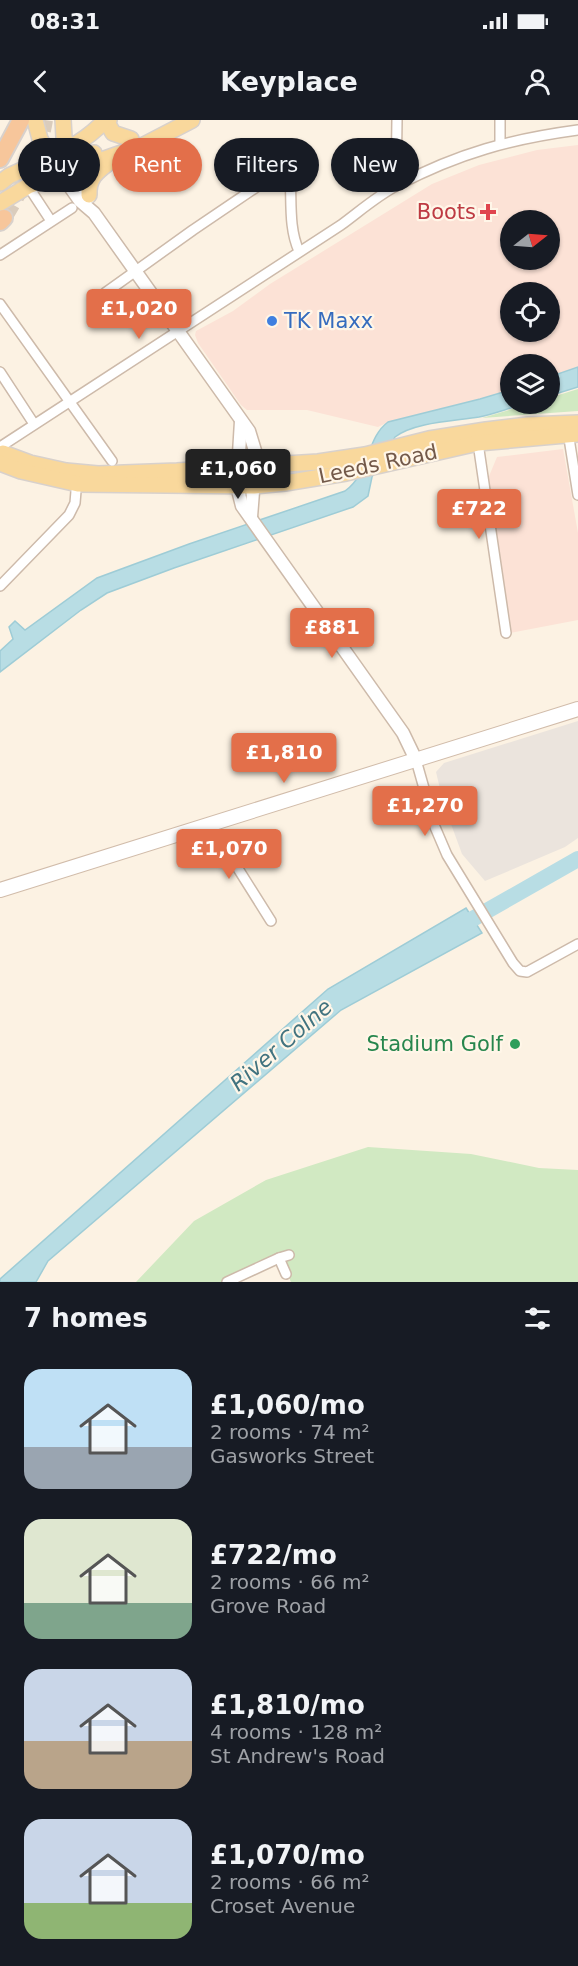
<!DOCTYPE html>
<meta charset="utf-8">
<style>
body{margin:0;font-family:"DejaVu Sans",sans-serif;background:#242831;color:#f1f3f6;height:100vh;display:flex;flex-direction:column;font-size:22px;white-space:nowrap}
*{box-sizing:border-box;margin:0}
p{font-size:20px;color:#9ea1a6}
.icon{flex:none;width:33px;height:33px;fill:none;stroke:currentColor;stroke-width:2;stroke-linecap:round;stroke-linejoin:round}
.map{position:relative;height:1162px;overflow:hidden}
.side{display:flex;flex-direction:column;background:#171b24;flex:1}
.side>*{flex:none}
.top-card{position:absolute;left:18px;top:18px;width:543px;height:54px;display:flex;gap:12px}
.needle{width:39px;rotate:73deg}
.tools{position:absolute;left:500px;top:90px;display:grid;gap:12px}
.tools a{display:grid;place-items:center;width:60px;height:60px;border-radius:50%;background:#171b24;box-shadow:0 2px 4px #0004;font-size:30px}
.price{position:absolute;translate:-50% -51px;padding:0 14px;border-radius:6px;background:#e36f4a;color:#fff;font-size:20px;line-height:39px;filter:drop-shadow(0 2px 3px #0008)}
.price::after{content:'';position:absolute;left:50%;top:36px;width:18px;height:14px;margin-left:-9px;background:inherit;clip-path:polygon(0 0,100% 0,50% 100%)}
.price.active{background:#222;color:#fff}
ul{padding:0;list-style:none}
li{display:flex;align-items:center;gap:18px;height:150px;padding:0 24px}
li span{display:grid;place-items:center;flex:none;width:168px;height:120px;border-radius:18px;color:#555}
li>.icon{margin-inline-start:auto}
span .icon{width:72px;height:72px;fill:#fffc;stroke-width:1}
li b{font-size:26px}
h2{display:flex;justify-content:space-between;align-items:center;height:72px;padding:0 24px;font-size:26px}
.tag{padding:0 21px;border-radius:27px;background:#171b24;box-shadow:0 2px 4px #0004;font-size:21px;line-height:54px}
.tag.active{background:#e36f4a;color:#fff}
.status{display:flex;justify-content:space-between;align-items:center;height:42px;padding:0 30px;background:#171b24;direction:ltr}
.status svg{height:16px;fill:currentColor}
header{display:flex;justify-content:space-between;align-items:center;height:78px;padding:0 24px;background:#171b24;font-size:27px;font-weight:700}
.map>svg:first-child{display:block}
.commercial{fill:#fce2d6;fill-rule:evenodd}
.industrial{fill:#ebe4dd}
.green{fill:#d1e9c2}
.water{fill:#b8dde4;stroke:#9eccd6;stroke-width:1.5}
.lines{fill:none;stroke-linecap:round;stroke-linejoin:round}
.river{stroke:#b8dde4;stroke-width:16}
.trunk-tunnel{stroke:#daccbc;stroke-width:16;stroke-dasharray:16 8;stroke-linecap:butt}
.minor-casing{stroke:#cdbaaa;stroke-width:12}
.tertiary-casing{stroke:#cdbaaa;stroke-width:15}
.secondary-casing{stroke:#d1bcaa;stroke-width:16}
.primary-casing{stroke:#d8d1cc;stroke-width:18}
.trunk-casing{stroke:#d8d1cc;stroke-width:20}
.minor{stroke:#fff;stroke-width:9}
.tertiary{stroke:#fff;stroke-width:12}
.secondary{stroke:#fff;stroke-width:14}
.primary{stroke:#f9d89c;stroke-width:15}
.trunk{stroke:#f7c69b;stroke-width:16}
.health-dot{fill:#e0444e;stroke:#fff6e8;stroke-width:2}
.shop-dot{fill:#3f7fe0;stroke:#fff6e8;stroke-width:2}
.leisure-dot{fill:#2e9e5b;stroke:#fff6e8;stroke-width:2}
.labels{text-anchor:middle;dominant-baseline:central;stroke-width:4.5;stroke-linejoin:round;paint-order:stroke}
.health-label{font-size:21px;fill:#be3a42;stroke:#fff6e8;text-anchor:end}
.shop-label{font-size:21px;fill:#366cbe;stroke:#fff6e8;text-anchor:start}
.street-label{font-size:21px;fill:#735949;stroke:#fff6e8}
.leisure-label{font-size:21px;fill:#27864d;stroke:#fff6e8;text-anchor:end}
.water-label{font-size:22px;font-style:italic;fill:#41737f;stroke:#fff6e8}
</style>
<div class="status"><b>08:31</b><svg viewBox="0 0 49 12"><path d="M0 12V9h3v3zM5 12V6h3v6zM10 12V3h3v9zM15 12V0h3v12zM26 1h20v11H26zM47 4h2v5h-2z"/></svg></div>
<header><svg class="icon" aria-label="back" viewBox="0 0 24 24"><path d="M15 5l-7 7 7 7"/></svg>Keyplace<svg class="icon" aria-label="person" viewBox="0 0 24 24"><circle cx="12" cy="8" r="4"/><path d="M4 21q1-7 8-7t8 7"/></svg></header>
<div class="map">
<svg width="578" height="1162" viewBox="0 0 578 1162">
<rect width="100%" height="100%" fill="#fcf2e3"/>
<g class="commercial">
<path d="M578,25V247L549,257V244H510V270L480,279L388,302L378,307L307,290H247L241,285L198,223L195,215L196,211L233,191L270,164L432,64L479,45L537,30ZM510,100H549V140H510ZM510,172H549V212H510Z"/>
<polygon points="563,329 578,413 578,500 510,513 487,361 497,337"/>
</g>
<polygon class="industrial" points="578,601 578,718 565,727 485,761 462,734 444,685 436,652 444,643"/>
<g class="green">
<polygon points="578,269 578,291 482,298 529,284 549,284 549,278"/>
<polygon points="368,1027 471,1034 539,1048 578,1050 578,1162 291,1162 278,1134 221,1162 136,1162 194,1101 266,1060"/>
</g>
<g class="water">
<polygon points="578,247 578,267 549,276 549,257"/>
<path d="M510,270V284H525C509,288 494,294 479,297C455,301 414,302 395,317L372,357L368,376L353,387L174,448L107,473L81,490L0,552V531L13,519L9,507L15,501L25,510L97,458L189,424L345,371C370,353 366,318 388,302L480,279Z"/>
<polygon points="466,788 482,813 341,890 48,1141 36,1162 0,1162 0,1159 328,869"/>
</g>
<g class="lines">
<polyline class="river" points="455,809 578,739"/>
<path class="trunk-tunnel" d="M4,98C23,67 39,36 45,0"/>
<defs>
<g id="minor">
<polyline points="500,23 500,0"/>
<polyline points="28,66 51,101"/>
<polyline points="396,66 397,0"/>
<polyline points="0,135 72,88"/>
<path d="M105,173L193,110L289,45C293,73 287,105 299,131"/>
<polyline points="0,184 112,341"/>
<polyline points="0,252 34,304"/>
<polyline points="568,312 578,375"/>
<polyline points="478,323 506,513"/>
<path d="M0,327L341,105C360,91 378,75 398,65C459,33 511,19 578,10"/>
<polyline points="0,466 69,395 75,383 77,359"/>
<polyline points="416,640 435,707 447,735 513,843 520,851 527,852 578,824"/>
<polyline points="210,704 271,801"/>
<polyline points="279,1138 286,1154"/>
<polyline points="227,1162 279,1138 289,1135"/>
</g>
<g id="tertiary">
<polyline points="76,48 89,77"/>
<polyline points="61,54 80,81 94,93 249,311 256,334 251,397"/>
<polyline points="241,301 237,366 242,386 403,613 416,640"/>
</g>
<polyline id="secondary" points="0,770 578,589"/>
<g id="primary">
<polyline points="35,0 40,19 54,44"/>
<polyline points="63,0 64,17 71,38"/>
<polyline points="109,0 108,4 113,13 131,19"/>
<polyline points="50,36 71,38 94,33"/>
<path d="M0,63L9,56C41,41 81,28 105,0"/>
<path d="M89,75C88,57 98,51 111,41"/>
<polyline points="0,83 28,66 144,25 192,0"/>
<polyline points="3,333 30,343 66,351 98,354 177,351 318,342 365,335 429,319 486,310 528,305 578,303"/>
<polyline points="0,343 21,351 78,364 254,366 285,363 346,353 478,323 578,314"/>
</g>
<g id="trunk">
<polyline points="0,39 21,0"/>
<polyline points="0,102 4,98"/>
</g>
</defs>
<use href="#minor" class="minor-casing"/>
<use href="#tertiary" class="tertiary-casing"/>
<use href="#secondary" class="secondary-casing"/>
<use href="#primary" class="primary-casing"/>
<use href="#trunk" class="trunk-casing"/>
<use href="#minor" class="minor"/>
<use href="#tertiary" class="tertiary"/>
<use href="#secondary" class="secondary"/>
<use href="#primary" class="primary"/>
<use href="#trunk" class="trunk"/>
</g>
<path class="health-dot" d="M485 83h6v6h6v6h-6v6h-6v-6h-6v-6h6z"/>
<circle class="shop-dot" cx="272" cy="201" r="6"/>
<circle class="leisure-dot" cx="515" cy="924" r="6"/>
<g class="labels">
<g class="health-label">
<text x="476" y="92">Boots</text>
</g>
<g class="shop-label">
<text x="284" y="201">TK Maxx</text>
</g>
<g class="street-label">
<text transform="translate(378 344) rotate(-12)">Leeds Road</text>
</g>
<g class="leisure-label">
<text x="503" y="924">Stadium Golf</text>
</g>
<g class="water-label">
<text transform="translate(281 925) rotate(-41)">River Colne</text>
</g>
</g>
</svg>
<div class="tools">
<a><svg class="needle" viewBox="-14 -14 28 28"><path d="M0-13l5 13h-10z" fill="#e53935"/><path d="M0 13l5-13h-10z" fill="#9ea1a6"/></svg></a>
<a><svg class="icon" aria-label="locate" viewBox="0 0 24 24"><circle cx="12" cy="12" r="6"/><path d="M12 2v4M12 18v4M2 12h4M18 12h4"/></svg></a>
<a><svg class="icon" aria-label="layers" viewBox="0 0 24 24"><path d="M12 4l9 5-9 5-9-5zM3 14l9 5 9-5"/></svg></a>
</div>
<b class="price" style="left:139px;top:220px">£1,020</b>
<b class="price active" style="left:238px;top:380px">£1,060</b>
<b class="price" style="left:479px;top:420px">£722</b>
<b class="price" style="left:332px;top:539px">£881</b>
<b class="price" style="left:284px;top:664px">£1,810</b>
<b class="price" style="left:425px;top:717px">£1,270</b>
<b class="price" style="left:229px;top:760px">£1,070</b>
<div class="top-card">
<a class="tag">Buy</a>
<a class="tag active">Rent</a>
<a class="tag">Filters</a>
<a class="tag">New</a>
</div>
</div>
<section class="side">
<h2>7 homes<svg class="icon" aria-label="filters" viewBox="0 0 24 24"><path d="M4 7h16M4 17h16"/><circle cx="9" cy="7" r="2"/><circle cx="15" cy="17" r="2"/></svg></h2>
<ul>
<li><span style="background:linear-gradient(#bfe0f5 65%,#9aa5b1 0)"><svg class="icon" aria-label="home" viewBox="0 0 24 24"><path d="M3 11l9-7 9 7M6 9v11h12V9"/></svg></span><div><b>£1,060/mo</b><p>2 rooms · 74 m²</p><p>Gasworks Street</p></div></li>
<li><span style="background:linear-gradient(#dfe7d0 70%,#7fa58c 0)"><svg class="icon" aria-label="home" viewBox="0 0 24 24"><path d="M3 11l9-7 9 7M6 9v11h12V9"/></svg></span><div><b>£722/mo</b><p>2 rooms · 66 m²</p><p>Grove Road</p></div></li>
<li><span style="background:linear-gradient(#c9d6e8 60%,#b9a48a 0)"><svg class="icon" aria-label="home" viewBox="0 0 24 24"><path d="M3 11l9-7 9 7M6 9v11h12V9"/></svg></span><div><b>£1,810/mo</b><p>4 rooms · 128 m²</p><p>St Andrew's Road</p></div></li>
<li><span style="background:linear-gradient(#c9d6e8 70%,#8fb573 0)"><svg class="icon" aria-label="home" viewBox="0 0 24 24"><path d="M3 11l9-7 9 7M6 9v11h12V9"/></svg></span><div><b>£1,070/mo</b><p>2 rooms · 66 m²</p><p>Croset Avenue</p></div></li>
</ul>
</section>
